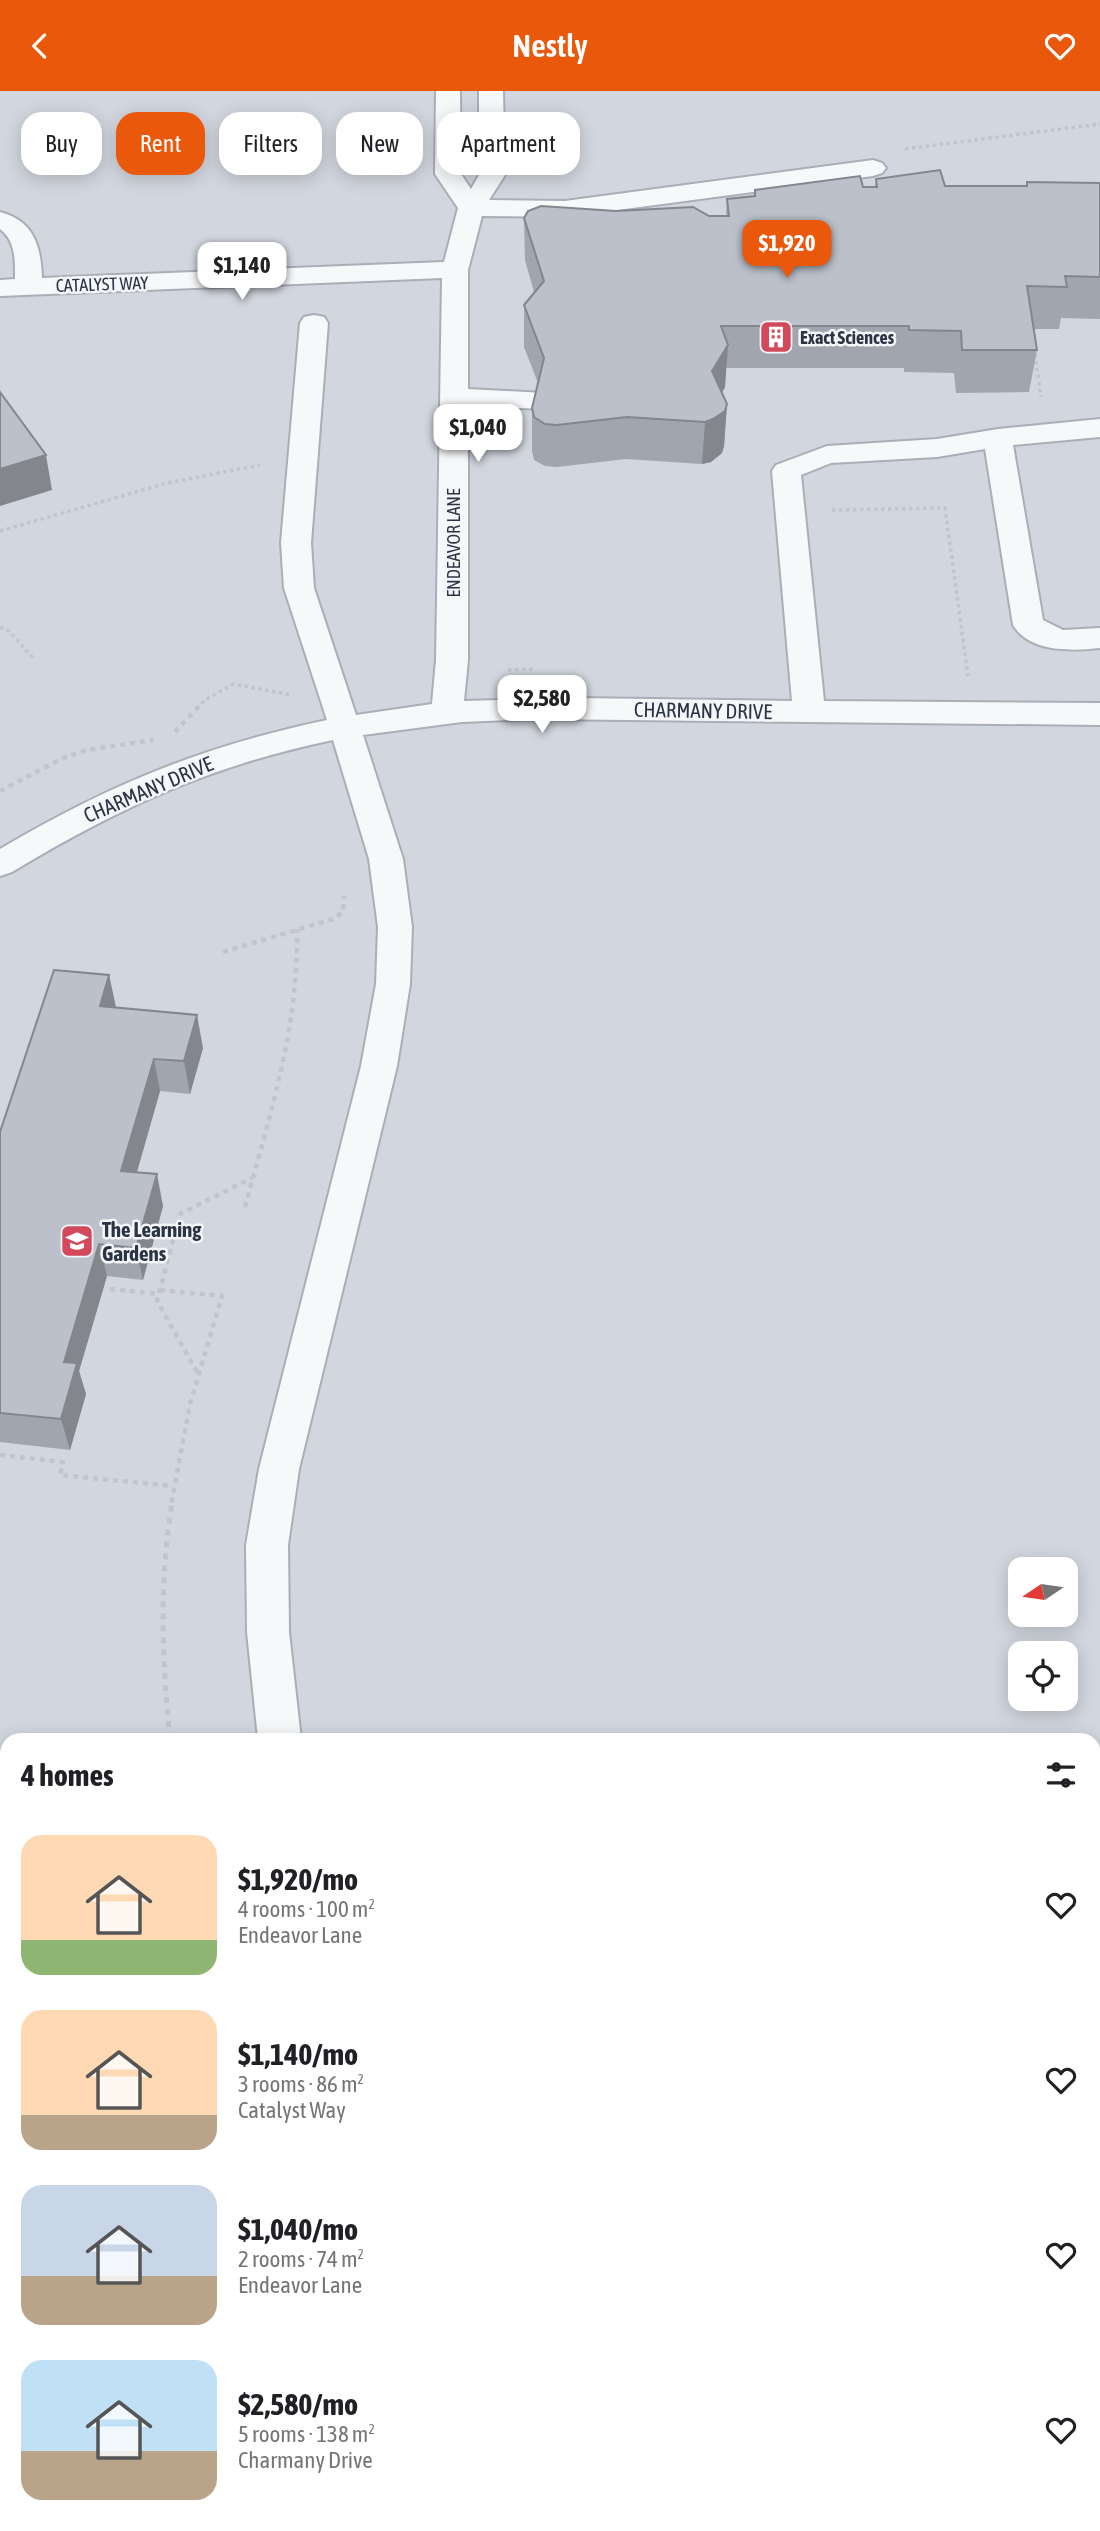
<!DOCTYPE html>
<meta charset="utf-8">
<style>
body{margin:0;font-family:"Asap Condensed",sans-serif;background:#f6f6f6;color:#202124;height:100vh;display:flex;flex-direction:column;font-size:26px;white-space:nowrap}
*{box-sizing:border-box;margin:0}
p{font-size:23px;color:#757577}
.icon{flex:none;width:38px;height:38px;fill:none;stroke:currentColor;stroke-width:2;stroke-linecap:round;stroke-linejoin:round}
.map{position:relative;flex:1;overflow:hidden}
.drawer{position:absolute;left:0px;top:1642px;width:1101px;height:800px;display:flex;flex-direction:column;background:#fff;border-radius:21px 21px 0 0;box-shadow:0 4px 18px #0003}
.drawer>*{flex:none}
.guide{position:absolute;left:21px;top:21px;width:700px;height:63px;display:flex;gap:14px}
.needle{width:46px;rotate:257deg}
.buttons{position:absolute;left:1008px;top:1466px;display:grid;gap:14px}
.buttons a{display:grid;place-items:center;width:70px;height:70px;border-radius:14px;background:#fff;box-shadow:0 4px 18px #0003;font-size:35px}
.price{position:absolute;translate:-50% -60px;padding:0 16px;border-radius:14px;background:#fff;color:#222;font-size:23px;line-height:46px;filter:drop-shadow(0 2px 4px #0008)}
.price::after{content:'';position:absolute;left:50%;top:42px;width:21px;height:16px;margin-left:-10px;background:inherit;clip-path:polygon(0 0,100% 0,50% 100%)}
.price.on{background:#ea580c;color:#fff}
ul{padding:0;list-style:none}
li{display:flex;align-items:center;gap:21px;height:175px;padding:0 21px}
li span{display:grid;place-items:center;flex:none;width:196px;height:140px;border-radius:21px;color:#555}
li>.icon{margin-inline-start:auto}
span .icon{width:84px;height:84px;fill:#fffc;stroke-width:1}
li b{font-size:30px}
h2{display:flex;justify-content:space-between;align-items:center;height:84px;padding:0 21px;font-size:30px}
.tag{padding:0 24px;border-radius:21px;background:#fff;box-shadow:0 4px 18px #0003;font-size:24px;line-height:63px}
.tag.on{background:#ea580c;color:#fff}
header{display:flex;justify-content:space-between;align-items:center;height:91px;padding:0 21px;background:#ea580c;color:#fff;font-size:32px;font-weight:600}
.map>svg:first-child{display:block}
.built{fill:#d2d6de;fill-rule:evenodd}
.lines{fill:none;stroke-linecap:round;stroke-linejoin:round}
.minor-casing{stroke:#a9aeb7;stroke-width:4}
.path-far2{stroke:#c2c5cb;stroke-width:3.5;stroke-dasharray:3.5 3.5;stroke-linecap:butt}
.path-far1{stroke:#c2c5cb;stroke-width:4.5;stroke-dasharray:5 5;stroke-linecap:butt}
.path{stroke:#c2c5cb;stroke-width:5;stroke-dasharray:6 6;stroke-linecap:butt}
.minor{fill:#f7f8fa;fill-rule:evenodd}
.wall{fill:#a1a5ae}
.shaded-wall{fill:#83868d}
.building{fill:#bbc0ca;stroke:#83868d;stroke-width:2}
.labels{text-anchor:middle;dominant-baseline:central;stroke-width:5;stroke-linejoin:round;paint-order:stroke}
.far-street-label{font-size:18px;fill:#2b3445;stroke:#f4f6f9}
.far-poi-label{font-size:18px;font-weight:bold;fill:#2b3445;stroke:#f4f6f9;text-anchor:start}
.street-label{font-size:21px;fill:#2b3445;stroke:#f4f6f9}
.poi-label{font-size:21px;font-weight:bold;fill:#2b3445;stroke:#f4f6f9;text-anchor:start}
</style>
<header><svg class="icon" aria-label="back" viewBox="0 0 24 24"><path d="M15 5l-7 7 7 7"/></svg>Nestly<svg class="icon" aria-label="heart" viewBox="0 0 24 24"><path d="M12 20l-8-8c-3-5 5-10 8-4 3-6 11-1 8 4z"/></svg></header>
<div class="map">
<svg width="1100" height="2440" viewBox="0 0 1100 2440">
<rect width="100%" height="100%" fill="#e4e7ec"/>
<path class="built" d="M0,0H1100V2440H0ZM1020,1479H1066V1524H1020ZM1020,1563H1066V1608H1020ZM7,1648H1094V2434H7Z"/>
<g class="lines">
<defs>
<g id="minor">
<path d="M436,0H460L461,83L471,98L479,84V0H503L505,84L489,109L565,110L873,69L882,72L886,77L882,82L873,85L565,126L482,125L468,179V298L544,302L554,304L558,310L554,316L544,318L468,315V569L464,610L575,607L792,610L772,380L776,374L827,355L937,348L998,338L1100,328V346L1013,354L1043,529L1063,539L1100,537V557C1072,560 1030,562 1013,534L985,358L937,366L831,372L801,384L824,610L1100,612V634L537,628L462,631L363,644L403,768L412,836L410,893L397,975L299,1378L288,1454L289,1541L301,1648H258L247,1541L246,1454L259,1378L361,975L376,893L378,836L369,768L333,649C209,675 120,716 12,781L0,785V758C108,694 203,655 327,629L284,497L281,452L300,232L304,226L314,224L324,226L328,232L311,452L314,497L356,624L432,613L436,569L442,187L0,205V189L15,188C15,170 16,150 0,138V121C34,130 41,155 42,187L444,171L458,117L435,83Z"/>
<polygon points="1094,1948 1100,1950 1100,1996 1094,1994"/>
<polygon points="7,2040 7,2088 0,2091 0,2043"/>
<rect x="865" y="2434" width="52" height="6"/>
</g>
</defs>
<use href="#minor" class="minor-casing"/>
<g class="path-far2">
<polyline points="905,58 1100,33"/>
<polyline points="1035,263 1041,306"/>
<polyline points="832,419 945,417 968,585"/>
<polyline points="0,440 167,392 260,374"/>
<polyline points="0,536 9,540 35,569"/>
<polyline points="508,579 534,578"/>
<polyline points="197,618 205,609 233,593 292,604"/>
</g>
<g class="path-far1">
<polyline points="175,641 198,616"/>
<polyline points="0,700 63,667 87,659 153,649"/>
<polyline points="223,861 333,828 343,821 344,805"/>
<path d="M245,1116C270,1024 299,934 297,838"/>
<polyline points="110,1198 159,1203"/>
<polyline points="160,1199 222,1205 190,1313 171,1414"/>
<polyline points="197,1281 157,1210 180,1123 252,1087"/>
<polyline points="0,1364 63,1371 60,1384 173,1395"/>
</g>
<path class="path" d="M170,1648C162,1569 159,1490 172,1412"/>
<use href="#minor" class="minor"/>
</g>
<g class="wall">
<polygon points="876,88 945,95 1026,95 1027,91 1100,92 1100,228 1061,227 1059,238 1034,238 1037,259 1029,301 956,302 954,282 904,281 904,277 726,277 725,296 722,302 727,313 724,355 722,362 711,371 702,373 626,368 557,376 545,375 534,369 532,360 532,317 538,292 524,256 524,214 534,201 525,169 524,127 726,125 727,108 863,96 875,96"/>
<polygon points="109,884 116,916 203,957 190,1003 160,1000 137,1081 163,1115 143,1189 107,1185 79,1280 86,1303 70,1359 0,1351 0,1041"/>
</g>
<g class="shaded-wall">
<polygon points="728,254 725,296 710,323 712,280"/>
<polygon points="727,313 724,355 722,362 711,371 702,373 705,331"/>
<polygon points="46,364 52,399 0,415 0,378"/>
<polygon points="109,884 116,917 100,915"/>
<polygon points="197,924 203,957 190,1003 184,970"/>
<polygon points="154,968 160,1000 128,1112 121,1080"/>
<polygon points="157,1083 163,1115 143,1189 136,1157"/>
<polygon points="99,1153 107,1185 79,1280 86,1303 70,1359 61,1328 64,1271"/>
</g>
<g class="building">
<polygon points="940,79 945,95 1027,95 1027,91 1100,92 1100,186 1065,185 1067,196 1027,195 1037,259 962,259 961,240 909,239 909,235 721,235 728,254 712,280 727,313 725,320 713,328 705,331 627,326 557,334 545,333 534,326 532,317 544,267 524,214 544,190 524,127 528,120 541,115 616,120 693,116 709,125 729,125 727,108 755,105 755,99 860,85 863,96 877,96 876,88"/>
<polygon points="0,301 46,364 0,378"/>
<polygon points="54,879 109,884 100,915 197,924 184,970 154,968 121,1080 157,1083 136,1157 99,1153 64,1271 77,1272 61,1328 0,1322 0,1041"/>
</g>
<defs>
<symbol id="building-square" viewBox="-11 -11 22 22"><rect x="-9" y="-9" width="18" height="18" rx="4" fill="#d1495b" stroke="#f4f6f9"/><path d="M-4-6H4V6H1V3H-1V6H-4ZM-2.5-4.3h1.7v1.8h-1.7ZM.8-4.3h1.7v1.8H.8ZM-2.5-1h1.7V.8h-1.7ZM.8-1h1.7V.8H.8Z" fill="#fff"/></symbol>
<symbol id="school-square" viewBox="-11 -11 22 22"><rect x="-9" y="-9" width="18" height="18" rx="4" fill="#d1495b" stroke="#f4f6f9"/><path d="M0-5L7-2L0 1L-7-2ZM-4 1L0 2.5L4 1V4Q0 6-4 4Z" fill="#fff"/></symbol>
</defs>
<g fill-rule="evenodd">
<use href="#building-square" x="757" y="227" width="38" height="38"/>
<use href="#school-square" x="58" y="1131" width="38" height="38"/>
</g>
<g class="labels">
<g class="far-street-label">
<text transform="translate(102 193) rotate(-2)">CATALYST WAY</text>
<text transform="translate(453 452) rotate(-90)">ENDEAVOR LANE</text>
</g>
<g class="far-poi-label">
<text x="800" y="246">Exact Sciences</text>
</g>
<g class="street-label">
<text transform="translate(703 619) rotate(1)">CHARMANY DRIVE</text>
<text transform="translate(148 698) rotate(-23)">CHARMANY DRIVE</text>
</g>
<g class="poi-label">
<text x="102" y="1138">The Learning<tspan x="102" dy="24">Gardens</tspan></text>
</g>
</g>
</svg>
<div class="buttons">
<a><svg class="needle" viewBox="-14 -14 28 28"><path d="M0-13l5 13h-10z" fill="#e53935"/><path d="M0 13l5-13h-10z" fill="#757577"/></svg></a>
<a><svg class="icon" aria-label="locate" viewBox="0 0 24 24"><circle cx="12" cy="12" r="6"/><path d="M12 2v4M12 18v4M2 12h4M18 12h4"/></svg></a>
</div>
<b class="price on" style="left:787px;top:189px">$1,920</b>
<b class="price" style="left:242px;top:211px">$1,140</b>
<b class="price" style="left:478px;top:373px">$1,040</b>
<b class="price" style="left:542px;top:644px">$2,580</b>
<div class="guide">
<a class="tag">Buy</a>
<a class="tag on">Rent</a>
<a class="tag">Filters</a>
<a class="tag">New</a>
<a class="tag">Apartment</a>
</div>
<section class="drawer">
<h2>4 homes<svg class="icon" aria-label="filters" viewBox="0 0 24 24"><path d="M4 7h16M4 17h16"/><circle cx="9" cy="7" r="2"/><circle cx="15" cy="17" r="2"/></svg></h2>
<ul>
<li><span style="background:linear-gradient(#ffd9b3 75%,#8fb573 0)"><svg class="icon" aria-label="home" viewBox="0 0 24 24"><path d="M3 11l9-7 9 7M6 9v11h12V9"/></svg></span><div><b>$1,920/mo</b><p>4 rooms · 100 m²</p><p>Endeavor Lane</p></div><svg class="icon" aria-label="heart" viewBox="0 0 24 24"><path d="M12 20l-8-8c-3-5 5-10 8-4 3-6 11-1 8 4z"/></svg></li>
<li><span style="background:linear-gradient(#ffd9b3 75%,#b9a48a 0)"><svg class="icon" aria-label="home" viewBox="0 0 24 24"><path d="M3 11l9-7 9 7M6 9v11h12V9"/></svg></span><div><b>$1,140/mo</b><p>3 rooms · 86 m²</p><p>Catalyst Way</p></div><svg class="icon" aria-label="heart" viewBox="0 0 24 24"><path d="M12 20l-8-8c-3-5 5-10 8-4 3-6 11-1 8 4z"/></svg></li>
<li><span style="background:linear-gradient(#c9d6e8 65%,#b9a48a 0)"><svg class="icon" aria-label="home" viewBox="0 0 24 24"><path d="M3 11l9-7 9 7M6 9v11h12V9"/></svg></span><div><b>$1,040/mo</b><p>2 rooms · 74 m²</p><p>Endeavor Lane</p></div><svg class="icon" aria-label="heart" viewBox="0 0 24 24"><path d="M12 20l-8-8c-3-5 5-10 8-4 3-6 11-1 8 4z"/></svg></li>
<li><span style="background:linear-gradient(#bfe0f5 65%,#b9a48a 0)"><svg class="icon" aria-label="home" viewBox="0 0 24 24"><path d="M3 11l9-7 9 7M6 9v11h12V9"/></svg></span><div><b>$2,580/mo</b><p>5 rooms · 138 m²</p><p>Charmany Drive</p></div><svg class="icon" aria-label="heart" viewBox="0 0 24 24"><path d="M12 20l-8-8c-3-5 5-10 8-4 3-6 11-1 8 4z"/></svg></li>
</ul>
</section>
</div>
